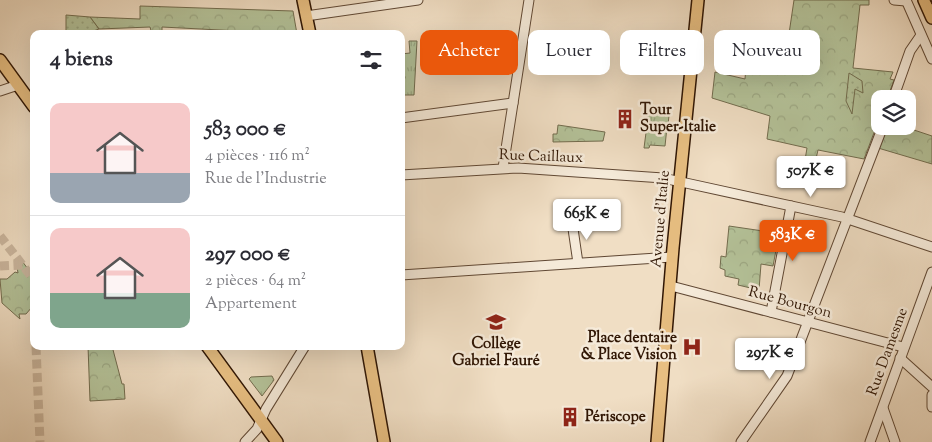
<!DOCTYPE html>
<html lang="fr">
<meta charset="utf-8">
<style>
body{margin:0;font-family:"Sorts Mill Goudy",serif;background:#f7f7f7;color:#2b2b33;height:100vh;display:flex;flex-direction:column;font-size:19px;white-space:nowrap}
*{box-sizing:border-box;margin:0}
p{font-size:16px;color:#7c7c81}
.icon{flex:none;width:28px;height:28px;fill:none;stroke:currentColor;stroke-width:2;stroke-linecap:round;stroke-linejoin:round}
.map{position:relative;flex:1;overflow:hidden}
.panel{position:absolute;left:30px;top:30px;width:375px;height:320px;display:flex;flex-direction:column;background:#fff;border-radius:10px;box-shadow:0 5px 20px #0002}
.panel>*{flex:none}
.guide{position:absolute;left:420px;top:30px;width:436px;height:45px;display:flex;gap:10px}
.controls{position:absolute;left:871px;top:90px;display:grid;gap:10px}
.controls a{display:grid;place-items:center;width:45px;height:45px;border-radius:10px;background:#fff;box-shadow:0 5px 20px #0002;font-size:25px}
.price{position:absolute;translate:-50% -42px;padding:0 11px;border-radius:5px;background:#fff;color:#222;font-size:16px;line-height:32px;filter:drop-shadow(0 1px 2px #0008)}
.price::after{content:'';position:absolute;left:50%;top:30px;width:15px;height:11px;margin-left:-8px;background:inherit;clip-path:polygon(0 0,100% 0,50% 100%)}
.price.active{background:#ea580c;color:#fff}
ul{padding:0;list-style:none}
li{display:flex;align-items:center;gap:15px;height:125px;padding:0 20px}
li+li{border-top:1px solid #e1e1e2}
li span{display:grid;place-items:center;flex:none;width:140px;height:100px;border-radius:10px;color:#555}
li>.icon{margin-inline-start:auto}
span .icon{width:60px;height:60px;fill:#fffc;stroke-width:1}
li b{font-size:21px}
h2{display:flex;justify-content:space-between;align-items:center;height:60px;padding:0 20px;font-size:21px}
.pill{padding:0 18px;border-radius:10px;background:#fff;box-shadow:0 5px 20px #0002;font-size:18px;line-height:45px}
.pill.active{background:#ea580c;color:#fff}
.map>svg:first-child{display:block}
.grass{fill:url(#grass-tufts);stroke:#726c4e}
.forest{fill:url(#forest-crowns);stroke:#726c4e}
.garden{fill:url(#garden-dots);stroke:#726c4e}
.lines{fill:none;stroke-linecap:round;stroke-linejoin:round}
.minor-tunnel{stroke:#cab69e;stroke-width:9;stroke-dasharray:9 4.5;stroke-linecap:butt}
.minor-casing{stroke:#604834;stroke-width:11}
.major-casing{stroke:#301604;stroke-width:14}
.minor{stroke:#f5ead9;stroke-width:9}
.major{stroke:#e8bf82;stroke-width:11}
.tram{stroke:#301604;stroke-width:1}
.labels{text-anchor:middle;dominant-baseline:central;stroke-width:5;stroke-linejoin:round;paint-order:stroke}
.poi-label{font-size:15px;font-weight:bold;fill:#301604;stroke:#f5ead9;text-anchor:start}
.street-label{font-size:15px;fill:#301604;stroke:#f5ead9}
</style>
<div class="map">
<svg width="932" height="442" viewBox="0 0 932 442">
<defs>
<pattern id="grass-tufts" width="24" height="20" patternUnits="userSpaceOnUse" patternTransform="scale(1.25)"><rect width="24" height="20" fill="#b4c299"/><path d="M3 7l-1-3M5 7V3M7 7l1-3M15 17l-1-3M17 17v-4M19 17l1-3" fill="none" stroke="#9ba682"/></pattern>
<pattern id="forest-crowns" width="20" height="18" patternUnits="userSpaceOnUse" patternTransform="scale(1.25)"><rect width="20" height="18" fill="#b4c299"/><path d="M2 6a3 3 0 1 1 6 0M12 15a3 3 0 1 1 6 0" fill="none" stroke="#9ba682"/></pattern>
<pattern id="garden-dots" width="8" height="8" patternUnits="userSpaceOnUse" patternTransform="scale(1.25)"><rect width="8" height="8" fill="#b4c299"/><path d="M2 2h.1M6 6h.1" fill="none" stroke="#9ba682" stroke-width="1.8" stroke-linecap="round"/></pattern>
</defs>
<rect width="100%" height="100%" fill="#f0dec4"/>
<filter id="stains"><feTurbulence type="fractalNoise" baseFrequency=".004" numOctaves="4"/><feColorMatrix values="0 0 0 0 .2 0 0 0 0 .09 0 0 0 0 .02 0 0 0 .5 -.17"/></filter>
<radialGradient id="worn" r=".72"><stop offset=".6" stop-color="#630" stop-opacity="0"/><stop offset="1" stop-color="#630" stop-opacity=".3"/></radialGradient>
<g class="grass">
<polygon points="409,41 417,41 414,95 401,95 405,77 401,69 401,54 410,53"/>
<polygon points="663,107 670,108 668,124 647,122 649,108 662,109"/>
<polygon points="647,125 667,127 665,146 650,145 649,148 644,148"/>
<polygon points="272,376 274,380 262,396 249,379 251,377"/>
</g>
<g class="forest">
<polygon points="794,0 869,0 869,5 860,5 853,68 893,72 890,79 894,80 887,99 880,99 880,117 864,159 818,150 815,163 805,160 807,148 767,139 770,116 712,98 715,72 745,79 747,54 792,63 793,56 786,54"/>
<polygon points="140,6 293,11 297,34 162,27 162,34 152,34 150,27 99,29 90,17 140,19"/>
<polygon points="558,125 605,132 603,141 553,142 553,134 557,134"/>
<polygon points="887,126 902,126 932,136 932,164 878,148"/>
<polygon points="729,226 763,231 762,238 766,243 777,245 773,266 761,264 759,290 738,285 739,279 725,276 725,270 720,268 721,256 726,257"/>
<polygon points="16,261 22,261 34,277 34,309 32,307 26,314 19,314 20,319 2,303 0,279 7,279 15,272 18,273"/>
<polygon points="88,346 112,346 122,384 124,384 125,399 90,401"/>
</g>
<g class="garden">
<polygon points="66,15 90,17 99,29 85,34 66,34"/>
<polygon points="849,73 862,81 863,93 855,89 852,114 846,101"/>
</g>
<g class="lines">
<g class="minor-tunnel">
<polyline points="0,236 34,280"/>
<polyline points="0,266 23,265"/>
<polyline points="36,346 40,442"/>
</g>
<defs>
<g id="minor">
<polyline points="894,0 906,1"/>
<polyline points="906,0 932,59"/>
<polyline points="306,16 418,0"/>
<polyline points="0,91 18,85"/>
<polyline points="893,99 910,51 921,35"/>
<polyline points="401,118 513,103"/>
<polyline points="503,168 529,0"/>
<polyline points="401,175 518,168 663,178 842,217 932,247"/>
<polyline points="572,222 578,263"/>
<polyline points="401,275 672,257"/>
<polyline points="671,286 903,347"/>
<polyline points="771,312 791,206"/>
<polyline points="900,358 932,387"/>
<polyline points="932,395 932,407"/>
<polyline points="883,408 895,442"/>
<polyline points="245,442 257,429 266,409 305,346"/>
<polyline points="741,442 787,376 883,126"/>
<polyline points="870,442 932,272"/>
</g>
<g id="major">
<polyline points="303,0 310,34"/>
<polyline points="924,0 932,18"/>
<polyline points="0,60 34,107"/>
<polyline points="207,346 277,442"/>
<polyline points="367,346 384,442"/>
<polyline points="657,442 673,248 698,0"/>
</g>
</defs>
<use href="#minor" class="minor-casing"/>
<use href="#major" class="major-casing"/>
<use href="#minor" class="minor"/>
<use href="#major" class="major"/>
<polyline class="tram" points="930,0 932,4"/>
</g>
<defs>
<symbol id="building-bare" viewBox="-9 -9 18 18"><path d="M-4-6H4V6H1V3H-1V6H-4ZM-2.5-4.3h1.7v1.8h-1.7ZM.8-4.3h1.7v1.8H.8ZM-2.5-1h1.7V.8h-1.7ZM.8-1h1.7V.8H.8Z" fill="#8f2418" stroke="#f5ead9" stroke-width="2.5" paint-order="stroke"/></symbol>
<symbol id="school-bare" viewBox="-9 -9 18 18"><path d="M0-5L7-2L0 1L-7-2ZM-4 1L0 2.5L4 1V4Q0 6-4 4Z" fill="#8f2418" stroke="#f5ead9" stroke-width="2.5" paint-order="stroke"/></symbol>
<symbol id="hospital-bare" viewBox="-9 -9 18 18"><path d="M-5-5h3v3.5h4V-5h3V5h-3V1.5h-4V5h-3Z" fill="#8f2418" stroke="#f5ead9" stroke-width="2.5" paint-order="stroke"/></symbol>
</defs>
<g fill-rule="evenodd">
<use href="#building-bare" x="611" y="105" width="28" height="28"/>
<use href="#school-bare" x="482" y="308" width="28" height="28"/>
<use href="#hospital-bare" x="678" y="333" width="28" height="28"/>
<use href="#building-bare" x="556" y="403" width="28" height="28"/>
</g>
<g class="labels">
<g class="poi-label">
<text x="640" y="110">Tour<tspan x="640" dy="17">Super-Italie</tspan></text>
<text x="677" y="338" text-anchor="end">Place dentaire<tspan x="677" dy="17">&amp; Place Vision</tspan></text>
<text x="496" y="344" text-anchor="middle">Collège<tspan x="496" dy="17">Gabriel Fauré</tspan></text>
<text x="585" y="417">Périscope</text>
</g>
<g class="street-label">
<text transform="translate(541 157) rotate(2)">Rue Caillaux</text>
<text transform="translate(661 219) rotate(-85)">Avenue d'Italie</text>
<text transform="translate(790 303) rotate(15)">Rue Bourgon</text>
<text transform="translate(888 352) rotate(-70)">Rue Damesme</text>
</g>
</g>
<rect width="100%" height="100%" filter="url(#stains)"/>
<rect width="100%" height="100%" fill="url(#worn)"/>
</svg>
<div class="controls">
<a><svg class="icon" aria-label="layers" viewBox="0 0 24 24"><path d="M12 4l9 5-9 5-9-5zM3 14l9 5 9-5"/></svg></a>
</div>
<b class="price" style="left:811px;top:198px">507K €</b>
<b class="price" style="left:587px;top:241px">665K €</b>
<b class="price active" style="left:793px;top:262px">583K €</b>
<b class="price" style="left:770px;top:380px">297K €</b>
<div class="guide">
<a class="pill active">Acheter</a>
<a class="pill">Louer</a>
<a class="pill">Filtres</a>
<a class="pill">Nouveau</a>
</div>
<section class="panel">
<h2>4 biens<svg class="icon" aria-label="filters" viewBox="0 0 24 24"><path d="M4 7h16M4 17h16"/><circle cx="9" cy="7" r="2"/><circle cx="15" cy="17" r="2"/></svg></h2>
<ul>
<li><span style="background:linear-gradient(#f6c9c9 70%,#9aa5b1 0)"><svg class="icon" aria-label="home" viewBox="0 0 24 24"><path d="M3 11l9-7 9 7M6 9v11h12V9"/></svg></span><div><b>583 000 €</b><p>4 pièces · 116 m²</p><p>Rue de l'Industrie</p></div></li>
<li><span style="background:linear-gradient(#f6c9c9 65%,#7fa58c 0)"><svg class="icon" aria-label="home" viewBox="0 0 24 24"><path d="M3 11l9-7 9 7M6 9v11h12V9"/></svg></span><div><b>297 000 €</b><p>2 pièces · 64 m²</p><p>Appartement</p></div></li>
</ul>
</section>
</div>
